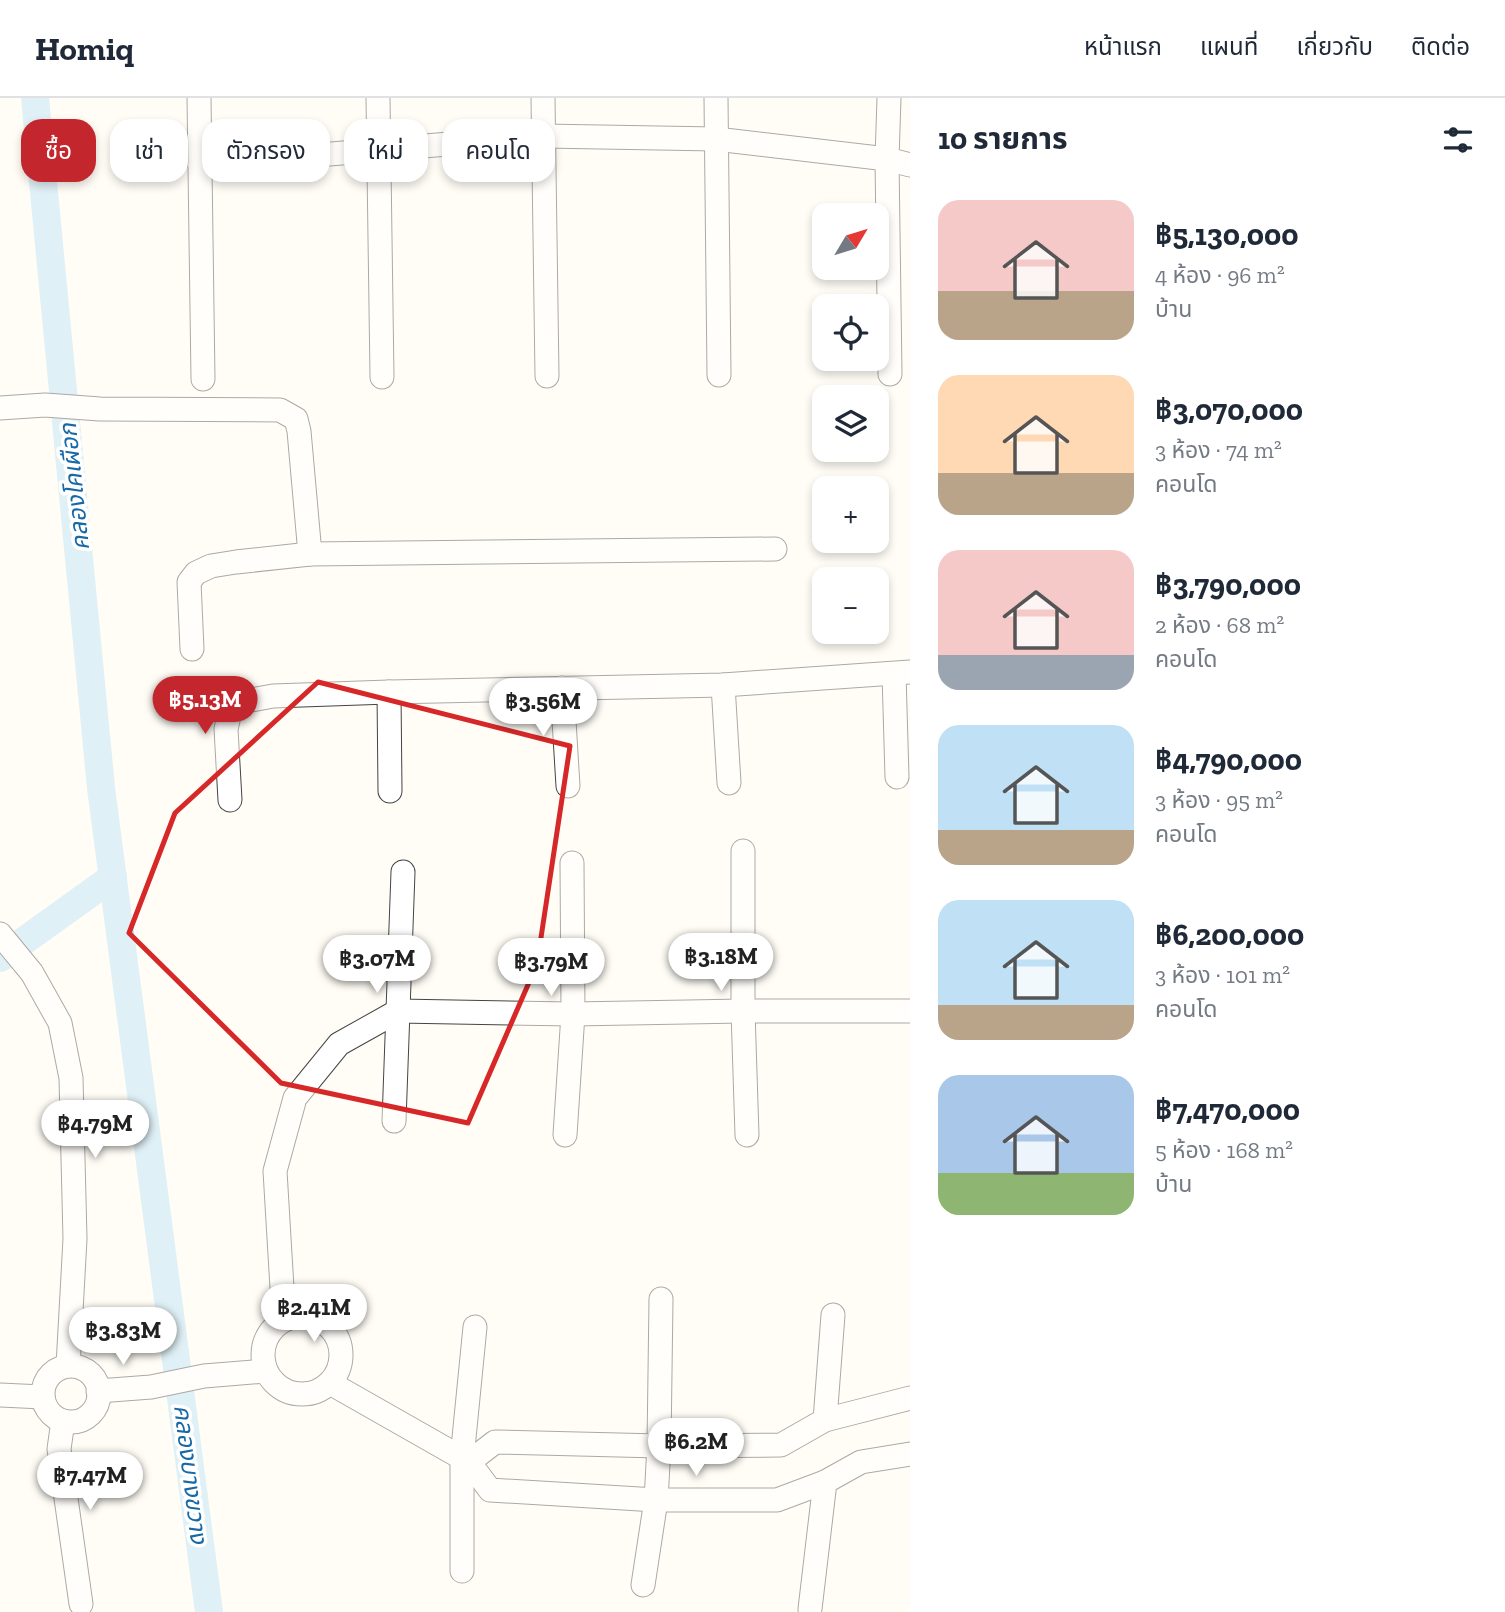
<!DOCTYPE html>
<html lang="th">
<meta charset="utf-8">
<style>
body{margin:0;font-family:"Zilla Slab","Noto Sans Thai",serif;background:#f6f6f7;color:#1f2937;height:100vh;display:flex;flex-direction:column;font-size:26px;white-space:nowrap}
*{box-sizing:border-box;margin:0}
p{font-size:23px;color:#747a83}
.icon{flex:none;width:38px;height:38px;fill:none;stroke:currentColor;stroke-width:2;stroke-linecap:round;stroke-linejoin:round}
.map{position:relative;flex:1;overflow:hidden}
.details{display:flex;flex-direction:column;background:#fff;width:595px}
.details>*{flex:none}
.top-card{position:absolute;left:21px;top:21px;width:665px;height:63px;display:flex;gap:14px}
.needle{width:46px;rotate:52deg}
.buttons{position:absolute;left:812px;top:105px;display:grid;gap:14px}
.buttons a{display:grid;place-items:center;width:77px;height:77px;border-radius:14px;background:#fff;box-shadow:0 4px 10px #0003;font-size:35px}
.price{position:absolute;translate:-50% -60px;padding:0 16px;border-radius:24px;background:#fff;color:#222;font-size:23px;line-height:46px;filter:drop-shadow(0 2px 4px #0008)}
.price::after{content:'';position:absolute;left:50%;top:42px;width:21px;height:16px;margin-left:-10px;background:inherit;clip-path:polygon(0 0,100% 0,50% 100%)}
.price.active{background:#c4262e;color:#fff}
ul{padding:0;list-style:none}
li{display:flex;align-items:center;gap:21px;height:175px;padding:0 28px}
li span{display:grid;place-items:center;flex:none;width:196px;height:140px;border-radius:21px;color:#555}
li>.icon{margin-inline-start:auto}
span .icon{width:84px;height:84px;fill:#fffc;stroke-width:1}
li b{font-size:30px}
h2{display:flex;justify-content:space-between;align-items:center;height:84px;padding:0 28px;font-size:30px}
.chip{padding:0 24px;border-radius:21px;background:#fff;box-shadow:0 4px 10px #0003;font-size:24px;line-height:63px}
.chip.active{background:#c4262e;color:#fff}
header{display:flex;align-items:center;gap:42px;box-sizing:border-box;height:98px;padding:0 35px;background:#fff;border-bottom:2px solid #e0e1e3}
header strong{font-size:33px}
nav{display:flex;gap:38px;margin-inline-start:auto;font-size:24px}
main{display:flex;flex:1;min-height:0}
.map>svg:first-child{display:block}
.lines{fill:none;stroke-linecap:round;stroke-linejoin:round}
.canal{stroke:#b9e0f7;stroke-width:28}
.minor-casing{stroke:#444;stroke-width:25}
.minor{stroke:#fff;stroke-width:23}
.marked{fill:none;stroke:#d62828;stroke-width:5;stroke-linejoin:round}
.labels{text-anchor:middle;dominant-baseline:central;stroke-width:7;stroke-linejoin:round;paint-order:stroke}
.water-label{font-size:24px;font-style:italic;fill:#1768a6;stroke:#fff}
</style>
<header>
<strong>Homiq</strong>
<nav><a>หน้าแรก</a><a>แผนที่</a><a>เกี่ยวกับ</a><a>ติดต่อ</a></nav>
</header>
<main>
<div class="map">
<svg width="910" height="1514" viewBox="0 0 910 1514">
<rect width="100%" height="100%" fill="#fffdf5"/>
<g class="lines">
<g class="canal">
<polyline points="35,0 101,690 209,1514"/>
<polyline points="0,860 113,779"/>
</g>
<defs>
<g id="minor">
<polyline points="199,0 203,281"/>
<polyline points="378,0 382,279"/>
<polyline points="543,0 547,278"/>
<polyline points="716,0 719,277"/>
<polyline points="889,0 887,61 890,276"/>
<polyline points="200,67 543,38 716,41 887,61 910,67"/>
<polyline points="0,310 45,307 100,311 280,312 296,321 299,333 310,456 775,451"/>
<polyline points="192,551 189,484 196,475 211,468 236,464 310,456"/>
<polyline points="894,576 897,679"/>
<polyline points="723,587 729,685"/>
<polyline points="562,590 568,688"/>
<polyline points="389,594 390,693"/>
<polyline points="230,702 226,631 230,614 246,603 273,598 389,594 723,587 910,574"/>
<polyline points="743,753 743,913 747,1037"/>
<polyline points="0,836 32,875 60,925 71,980 75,1141 68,1268"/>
<polyline points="394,1023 403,774"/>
<polyline points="565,1037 573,916 572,765"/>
<circle cx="302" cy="1257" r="39"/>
<polyline points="286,1221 282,1190 275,1073 295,1000 339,946 398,913 573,916 743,913 910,913"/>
<circle cx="71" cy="1296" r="28"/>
<polyline points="330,1285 469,1364 490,1392 656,1402 777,1402 825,1384 861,1364 910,1356"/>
<polyline points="98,1293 151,1289 204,1278 266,1273"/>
<polyline points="0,1297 43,1299"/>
<polyline points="825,1322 833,1217"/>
<polyline points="63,1323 59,1351 81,1506"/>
<polyline points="469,1364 495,1344 659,1348 781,1347 825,1322 910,1300"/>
<polyline points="462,1473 462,1360 475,1229"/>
<polyline points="643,1487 656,1402 659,1348 661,1201"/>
<polyline points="810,1511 825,1384"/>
</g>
</defs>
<use href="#minor" class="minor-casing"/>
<use href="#minor" class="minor"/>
</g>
<path d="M0 0H910V1514H0ZM318,584L570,648L537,866L468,1025L281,985L129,835L175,715Z" fill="#fffdf5" fill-opacity=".55" fill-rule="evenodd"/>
<path class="marked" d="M318,584L570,648L537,866L468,1025L281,985L129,835L175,715Z"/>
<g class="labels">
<g class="water-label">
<text transform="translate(74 389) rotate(-96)">คลองโคเผือก</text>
<text transform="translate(191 1376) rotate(83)">คลองบางขวาง</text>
</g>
</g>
</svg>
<div class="buttons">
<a><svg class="needle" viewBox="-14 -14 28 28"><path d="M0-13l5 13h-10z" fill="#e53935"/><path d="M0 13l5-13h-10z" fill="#747a83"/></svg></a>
<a><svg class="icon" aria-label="locate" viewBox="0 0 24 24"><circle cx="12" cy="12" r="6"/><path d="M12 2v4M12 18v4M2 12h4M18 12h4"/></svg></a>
<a><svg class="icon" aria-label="layers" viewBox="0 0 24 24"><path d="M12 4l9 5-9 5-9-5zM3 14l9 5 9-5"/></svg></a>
<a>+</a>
<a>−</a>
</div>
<b class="price active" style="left:205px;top:638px">฿5.13M</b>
<b class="price" style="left:543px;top:640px">฿3.56M</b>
<b class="price" style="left:721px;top:895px">฿3.18M</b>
<b class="price" style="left:377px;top:897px">฿3.07M</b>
<b class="price" style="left:551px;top:900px">฿3.79M</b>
<b class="price" style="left:95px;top:1062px">฿4.79M</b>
<b class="price" style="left:314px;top:1246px">฿2.41M</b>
<b class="price" style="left:123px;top:1269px">฿3.83M</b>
<b class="price" style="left:696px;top:1380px">฿6.2M</b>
<b class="price" style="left:90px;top:1414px">฿7.47M</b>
<div class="top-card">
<a class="chip active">ซื้อ</a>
<a class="chip">เช่า</a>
<a class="chip">ตัวกรอง</a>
<a class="chip">ใหม่</a>
<a class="chip">คอนโด</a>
</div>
</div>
<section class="details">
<h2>10 รายการ<svg class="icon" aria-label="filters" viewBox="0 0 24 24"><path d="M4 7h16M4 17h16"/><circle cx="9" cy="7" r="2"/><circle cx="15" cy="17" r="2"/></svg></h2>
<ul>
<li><span style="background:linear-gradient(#f6c9c9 65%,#b9a48a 0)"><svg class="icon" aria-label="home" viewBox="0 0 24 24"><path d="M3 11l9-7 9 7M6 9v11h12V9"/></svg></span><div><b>฿5,130,000</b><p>4 ห้อง · 96 m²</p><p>บ้าน</p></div></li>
<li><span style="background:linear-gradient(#ffd9b3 70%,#b9a48a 0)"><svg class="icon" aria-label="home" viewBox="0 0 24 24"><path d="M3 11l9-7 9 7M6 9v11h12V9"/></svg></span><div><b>฿3,070,000</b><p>3 ห้อง · 74 m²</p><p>คอนโด</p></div></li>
<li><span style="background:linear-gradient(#f6c9c9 75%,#9aa5b1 0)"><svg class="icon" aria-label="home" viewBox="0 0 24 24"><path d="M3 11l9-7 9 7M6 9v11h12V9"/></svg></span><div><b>฿3,790,000</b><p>2 ห้อง · 68 m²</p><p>คอนโด</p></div></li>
<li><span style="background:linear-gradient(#bfe0f5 75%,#b9a48a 0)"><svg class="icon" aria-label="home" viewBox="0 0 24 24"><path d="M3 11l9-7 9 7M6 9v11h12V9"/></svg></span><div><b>฿4,790,000</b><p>3 ห้อง · 95 m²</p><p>คอนโด</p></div></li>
<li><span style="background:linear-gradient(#bfe0f5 75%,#b9a48a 0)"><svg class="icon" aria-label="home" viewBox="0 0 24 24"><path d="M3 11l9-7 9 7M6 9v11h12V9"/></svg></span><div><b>฿6,200,000</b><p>3 ห้อง · 101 m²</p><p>คอนโด</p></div></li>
<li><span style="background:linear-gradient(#a9c7e8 70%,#8fb573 0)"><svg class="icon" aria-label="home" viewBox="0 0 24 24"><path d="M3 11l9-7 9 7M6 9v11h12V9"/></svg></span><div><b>฿7,470,000</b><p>5 ห้อง · 168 m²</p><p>บ้าน</p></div></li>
</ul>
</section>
</main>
